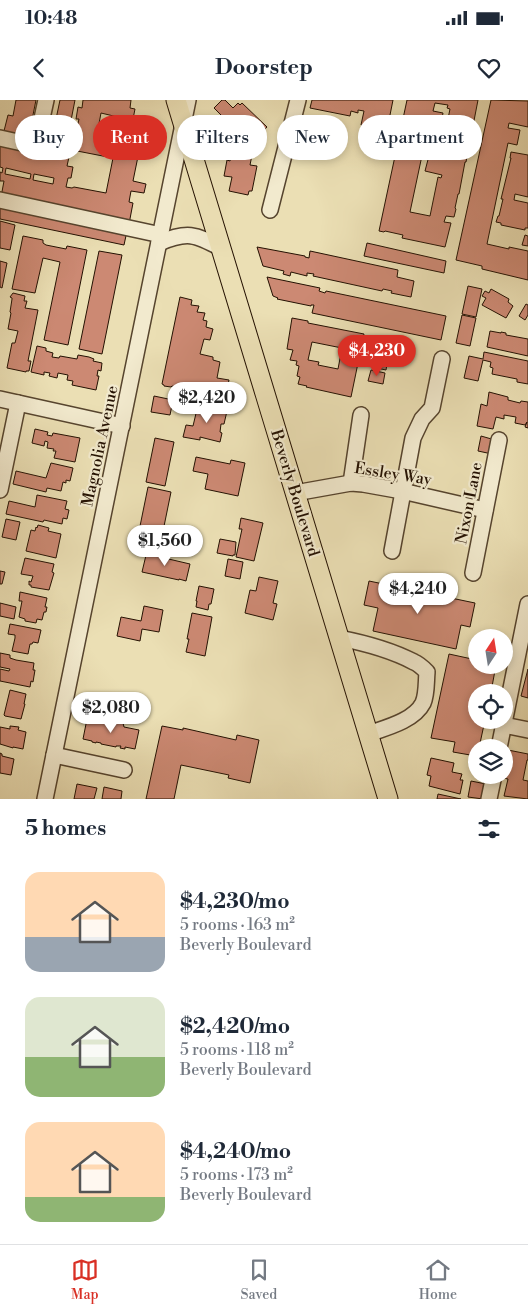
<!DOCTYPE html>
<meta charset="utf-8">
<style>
body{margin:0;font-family:"Libre Bodoni",serif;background:#f2f2f3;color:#1f2937;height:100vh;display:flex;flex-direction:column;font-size:19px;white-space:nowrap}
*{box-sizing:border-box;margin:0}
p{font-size:16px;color:#747a83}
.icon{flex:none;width:28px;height:28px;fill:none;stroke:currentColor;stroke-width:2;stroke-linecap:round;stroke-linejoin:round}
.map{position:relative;height:699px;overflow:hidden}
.sheet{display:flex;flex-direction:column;background:#fff;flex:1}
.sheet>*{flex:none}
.guide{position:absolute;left:15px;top:15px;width:499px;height:45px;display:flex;gap:10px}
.needle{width:32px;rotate:12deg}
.controls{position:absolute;left:468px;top:529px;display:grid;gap:10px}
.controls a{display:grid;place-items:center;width:45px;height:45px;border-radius:50%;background:#fff;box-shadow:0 2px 8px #0003;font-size:25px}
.price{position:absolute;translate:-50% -42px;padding:0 11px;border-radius:18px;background:#fff;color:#222;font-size:16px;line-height:32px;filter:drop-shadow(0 1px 2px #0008)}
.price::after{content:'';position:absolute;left:50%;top:30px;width:15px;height:11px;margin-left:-8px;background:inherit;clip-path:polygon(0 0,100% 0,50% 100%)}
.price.on{background:#d93025;color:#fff}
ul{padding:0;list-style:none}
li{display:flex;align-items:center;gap:15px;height:125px;padding:0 25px}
li span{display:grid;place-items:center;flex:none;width:140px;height:100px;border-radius:15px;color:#555}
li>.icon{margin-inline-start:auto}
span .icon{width:60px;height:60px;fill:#fffc;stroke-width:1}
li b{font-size:21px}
h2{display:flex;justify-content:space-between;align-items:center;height:60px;padding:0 25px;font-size:21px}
.chip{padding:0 18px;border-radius:22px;background:#fff;box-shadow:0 2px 8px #0003;font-size:18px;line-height:45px}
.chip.on{background:#d93025;color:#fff}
.status{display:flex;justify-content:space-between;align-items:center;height:35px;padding:0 25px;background:#fff;direction:ltr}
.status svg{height:14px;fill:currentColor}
header{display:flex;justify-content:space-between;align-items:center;height:65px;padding:0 25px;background:#fff;font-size:22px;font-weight:700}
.tab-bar{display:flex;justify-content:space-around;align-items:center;height:70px;border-top:1px solid #e0e1e3;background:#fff;font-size:14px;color:#747a83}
.tab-bar a{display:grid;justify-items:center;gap:2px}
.tab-bar .on{color:#d93025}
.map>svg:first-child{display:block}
.building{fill:#cc8973;stroke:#241102;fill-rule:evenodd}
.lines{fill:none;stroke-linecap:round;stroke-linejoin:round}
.minor-casing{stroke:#56442e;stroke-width:18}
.major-casing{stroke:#241102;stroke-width:21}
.minor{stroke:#f2eace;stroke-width:15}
.major{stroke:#ebdfb4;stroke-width:19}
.labels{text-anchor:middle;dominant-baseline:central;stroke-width:4.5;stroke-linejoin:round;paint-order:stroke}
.street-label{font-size:16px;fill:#241102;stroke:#f2eace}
</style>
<div class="status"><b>10:48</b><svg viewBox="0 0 49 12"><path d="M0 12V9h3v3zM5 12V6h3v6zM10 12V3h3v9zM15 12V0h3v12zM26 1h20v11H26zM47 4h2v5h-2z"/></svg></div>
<header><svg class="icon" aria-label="back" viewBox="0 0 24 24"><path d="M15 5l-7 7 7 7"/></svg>Doorstep<svg class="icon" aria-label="heart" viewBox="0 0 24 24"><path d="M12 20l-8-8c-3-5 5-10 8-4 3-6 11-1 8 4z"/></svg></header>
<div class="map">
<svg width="528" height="699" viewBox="0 0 528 699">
<rect width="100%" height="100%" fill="#ebdfb4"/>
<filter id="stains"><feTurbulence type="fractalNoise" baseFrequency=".004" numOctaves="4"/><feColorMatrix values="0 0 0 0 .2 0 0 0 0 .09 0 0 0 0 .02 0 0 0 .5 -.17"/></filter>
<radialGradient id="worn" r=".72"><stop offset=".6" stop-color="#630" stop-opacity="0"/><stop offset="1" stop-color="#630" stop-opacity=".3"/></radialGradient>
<g class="building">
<polygon points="16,0 36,0 28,40 3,35 8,15 13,16"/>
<polygon points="60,0 75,0 66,46 51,43"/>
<path d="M83,0H131L130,8L135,9L132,24L144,27L133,81L146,84L144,93L131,91L129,102L133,103L129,124L1,97L4,81H0V72L2,73L3,68L0,67V43L69,57L67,66L73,67L71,78H68L66,87L72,88L74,87L106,93L113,58L72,50L79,19H76L78,7L82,8ZM101,13L122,18L115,46L106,44L109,32L98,29ZM6,68L31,74L30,79L5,74ZM34,74L54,78L53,84L33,80Z"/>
<polygon points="222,0 225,0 233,8 238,3 240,5 242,3 267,27 249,46 253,50 250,65 257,66 252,91 249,91 248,95 229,91 232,77 224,76 227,60 230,61 234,40 237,41 231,35 227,38 213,25 222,16 214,8"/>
<polygon points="312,0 393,0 387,30 361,25 364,11 358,10 358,13 351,11 350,16 310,8"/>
<path d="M407,0H478L466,62H465L459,94H458L455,108L456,109L454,117L446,116L444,122L451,123L445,147L402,138L403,135L385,131L384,132L379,131ZM435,3L448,5L447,8L450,9L442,48L444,49L443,55L430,52L425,71L442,75L441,78L438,77L430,116L410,112L427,32L430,33L432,22L441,24L443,13L433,11Z"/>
<polygon points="491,0 528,1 528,27 509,23 508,28 520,30 517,45 508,43 487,144 509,149 509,147 528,151 528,180 482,169 482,166 456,160"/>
<polygon points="511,52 528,55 528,97 515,94 514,100 528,103 528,128 525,128 525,130 501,125 501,123 496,122 498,116 499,116 503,99 501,99 511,58 510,58"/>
<polygon points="0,104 127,131 124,145 0,119"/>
<polygon points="0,121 15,125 10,150 0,148"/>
<polygon points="525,135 528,136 528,146 522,145"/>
<polygon points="23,136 43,140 43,143 46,145 66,149 67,146 87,150 68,245 44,240 60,162 43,158 35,193 12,189"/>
<polygon points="367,143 446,161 444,173 364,156"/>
<polygon points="257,147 305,156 305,157 309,158 310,151 398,170 397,177 414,181 411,197 391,193 392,191 383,189 382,191 313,176 314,174 307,173 307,176 291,172 290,176 283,174 284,171 263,166"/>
<polygon points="99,151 122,155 102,254 79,249"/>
<polygon points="0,161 7,163 2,188 0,187"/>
<polygon points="267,177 320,188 319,191 325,193 326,191 446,216 441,240 312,213 314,205 311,205 311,206 277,199 278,198 273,196"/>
<polygon points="468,186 482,189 476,217 462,214"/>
<polygon points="491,189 509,199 508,202 513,206 506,218 482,205 486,198 482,196 485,191 489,193"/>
<polygon points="13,193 25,196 24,201 27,201 25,208 38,210 28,261 31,261 29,271 26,271 26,272 7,268 12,243 15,243 18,231 8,229 11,213 10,212 12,199 12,198 10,197"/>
<polygon points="180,197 192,200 191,205 199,206 197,212 205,213 203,220 207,221 206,227 213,229 210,240 204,239 200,254 213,257 213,260 220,262 217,278 229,280 223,307 208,304 210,296 203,294 203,293 187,291 187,290 172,286 171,287 164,286 164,285 162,284"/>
<polygon points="526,204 528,205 528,215 525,220 519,216"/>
<polygon points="462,215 476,218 470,246 456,243"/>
<path d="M292,218L308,221V223L364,234L351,297L306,287L307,286L298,284L300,277L297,276L299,266L296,265L297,261L290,260L293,250L287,249ZM312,242L342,248L338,269L318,265L319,262L308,260Z"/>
<polygon points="490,231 501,233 501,232 506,233 506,235 528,239 528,256 487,247"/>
<polygon points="37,246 46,248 46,251 53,253 52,257 59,258 60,256 77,259 78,255 89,257 94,259 93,261 102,263 101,271 98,270 97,276 99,276 96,290 72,285 73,281 67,280 68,275 58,273 57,278 49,276 50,273 44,272 44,275 31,272"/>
<polygon points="484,252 528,261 528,284 517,282 517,279 492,274 493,268 490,267 491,262 483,260 478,281 464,278 469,256 483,259"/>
<polygon points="374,255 388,258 386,270 372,267"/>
<polygon points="371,270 385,273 383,284 368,281"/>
<polygon points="489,292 508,297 508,300 520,303 521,301 528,302 528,328 525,327 527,322 525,325 515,323 516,317 504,315 504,319 496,317 493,329 477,326 481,304 487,306"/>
<polygon points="154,296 173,300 170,315 151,312"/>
<polygon points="198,305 227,311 224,324 221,324 220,332 222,333 220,342 200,337 200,340 183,337 186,325 193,326"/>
<polygon points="35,329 48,332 47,335 52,336 53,333 80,338 75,362 54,358 56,351 53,351 54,349 47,348 48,342 45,341 44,346 32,343"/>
<polygon points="481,336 495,340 492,354 478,351"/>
<polygon points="155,338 174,342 165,386 146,382"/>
<polygon points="196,357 230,364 231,360 245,363 238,396 205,389 208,374 193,371"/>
<polygon points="51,363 73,368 70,381 66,380 66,383 63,382 61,391 47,388 46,392 13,384 16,371 46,378"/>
<polygon points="148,387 171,392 161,441 138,436"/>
<polygon points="37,395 67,401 65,409 69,410 67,419 63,418 62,424 44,420 43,422 6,414 9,401 35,407"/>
<polygon points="241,418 263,423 254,461 236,457 242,429 239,429"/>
<polygon points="6,419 20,422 16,440 2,437"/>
<polygon points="38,425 49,428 48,431 61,434 56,458 26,451 31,430 35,431 36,427 37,428"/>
<polygon points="220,439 236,442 235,455 233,455 233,456 217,453"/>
<polygon points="147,451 160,454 160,457 190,464 186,481 179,479 179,480 142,472"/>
<polygon points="25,458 54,464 52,472 54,473 49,490 31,487 31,485 29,485 29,481 31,482 33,476 21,474"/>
<polygon points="228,459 243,462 240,479 225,476"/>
<polygon points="0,471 5,472 2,484 0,484"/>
<polygon points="259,477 278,481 273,503 277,504 273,520 245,513 250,490 256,491"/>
<polygon points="369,481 475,503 470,527 461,525 456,549 373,531 378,508 364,505"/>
<polygon points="199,486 214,489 211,504 209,504 208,510 196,507 197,501 196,501"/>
<polygon points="20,492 47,498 45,507 47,507 46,512 44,512 42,520 37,519 36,523 25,521 25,519 19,517 22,501 19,501"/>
<polygon points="0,503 16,507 14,519 0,516"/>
<polygon points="144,506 163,510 159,532 142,529 140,541 117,536 121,517 141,521"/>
<polygon points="192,513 212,517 205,556 186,552 189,539 187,539"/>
<polygon points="10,524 41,530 38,543 33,542 32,544 30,544 28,554 12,551 15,538 15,535 8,534"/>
<polygon points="475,546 476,546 476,565 496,565 491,592 476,592 476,620 485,620 479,648 476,648 476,656 453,652 455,642 431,638 449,554 472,559"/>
<polygon points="0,553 10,555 10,558 16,560 34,563 33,570 35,570 33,582 31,581 30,587 0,581 0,569 9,571 10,569 0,567"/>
<polygon points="528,569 528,598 521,596"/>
<polygon points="10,590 26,594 24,604 25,604 21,619 5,616 4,615"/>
<polygon points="87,619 102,622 104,619 111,620 112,619 116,620 115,621 123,623 124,627 139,630 135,649 125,647 125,649 120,648 121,646 116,646 116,647 101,644 101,643 96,642 96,643 92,642 92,641 83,639"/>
<polygon points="10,626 19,627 18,630 26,632 23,649 13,647 13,648 0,644 0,627 10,629"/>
<polygon points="162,626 183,630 183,628 236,640 237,635 259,640 250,683 228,678 229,675 181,665 174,699 146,699"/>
<polygon points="508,650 528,654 528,660 527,660 523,680 528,681 528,699 504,696 508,679 503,678"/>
<polygon points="0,653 2,654 2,656 14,659 11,675 0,673"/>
<polygon points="431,658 454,663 452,672 462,674 460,680 463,680 460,694 429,686 431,676 427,675"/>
<polygon points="471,681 486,684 483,699 468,697"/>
<polygon points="77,684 97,688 94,699 74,699"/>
<polygon points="104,687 122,691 121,699 102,699"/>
<polygon points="438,694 461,699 437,699"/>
</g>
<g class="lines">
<defs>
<g id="minor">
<polyline points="0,38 36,46 46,0"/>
<polyline points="0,100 161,135"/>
<polyline points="270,110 298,0"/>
<path d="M159,143C187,131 195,134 221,148"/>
<polyline points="0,299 122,326"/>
<polyline points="351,383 361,315"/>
<polyline points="0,390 18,303"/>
<polyline points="295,393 351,383 363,384 402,391 485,410"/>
<polyline points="392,451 413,338 422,319 432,308 442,259"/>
<polyline points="473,473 499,340"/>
<path d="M339,538C365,543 391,550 414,562C419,564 423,568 427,572C426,582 427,594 423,603C414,621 385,628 368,634"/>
<polyline points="504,625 528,630"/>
<polyline points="499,648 528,504"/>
<polyline points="54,655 124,670"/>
<polyline points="45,699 188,0"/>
<polyline points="489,699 494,675"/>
</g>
<polyline id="major" points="176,0 388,699"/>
</defs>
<use href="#minor" class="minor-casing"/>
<use href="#major" class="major-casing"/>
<use href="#minor" class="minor"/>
<use href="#major" class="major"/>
</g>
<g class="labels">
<g class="street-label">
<text transform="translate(100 346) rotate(-78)">Magnolia Avenue</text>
<text transform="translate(393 374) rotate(9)">Essley Way</text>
<text transform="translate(295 393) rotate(73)">Beverly Boulevard</text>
<text transform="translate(469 403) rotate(-79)">Nixon Lane</text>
</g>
</g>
<rect width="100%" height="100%" filter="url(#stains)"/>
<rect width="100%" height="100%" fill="url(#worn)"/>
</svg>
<div class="controls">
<a><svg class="needle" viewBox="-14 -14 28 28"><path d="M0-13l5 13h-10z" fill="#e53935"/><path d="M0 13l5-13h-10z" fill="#747a83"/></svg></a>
<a><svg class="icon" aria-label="locate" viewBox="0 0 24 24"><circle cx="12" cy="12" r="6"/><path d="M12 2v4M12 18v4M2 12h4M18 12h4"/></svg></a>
<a><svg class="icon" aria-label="layers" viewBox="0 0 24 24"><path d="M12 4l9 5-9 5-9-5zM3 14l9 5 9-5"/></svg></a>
</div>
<b class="price on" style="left:377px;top:277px">$4,230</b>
<b class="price" style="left:207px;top:324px">$2,420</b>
<b class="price" style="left:165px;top:467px">$1,560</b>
<b class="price" style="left:418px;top:515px">$4,240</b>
<b class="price" style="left:111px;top:634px">$2,080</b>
<div class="guide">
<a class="chip">Buy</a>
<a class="chip on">Rent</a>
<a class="chip">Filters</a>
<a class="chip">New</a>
<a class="chip">Apartment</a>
</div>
</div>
<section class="sheet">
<h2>5 homes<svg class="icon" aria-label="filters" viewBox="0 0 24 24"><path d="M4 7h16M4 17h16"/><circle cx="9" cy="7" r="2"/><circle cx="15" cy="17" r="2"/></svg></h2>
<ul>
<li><span style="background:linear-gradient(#ffd9b3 65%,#9aa5b1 0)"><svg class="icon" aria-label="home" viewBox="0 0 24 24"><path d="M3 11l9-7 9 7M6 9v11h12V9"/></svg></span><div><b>$4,230/mo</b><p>5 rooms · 163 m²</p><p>Beverly Boulevard</p></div></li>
<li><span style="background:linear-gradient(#dfe7d0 60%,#8fb573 0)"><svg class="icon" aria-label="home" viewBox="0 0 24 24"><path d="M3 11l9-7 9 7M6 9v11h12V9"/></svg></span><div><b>$2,420/mo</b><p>5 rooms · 118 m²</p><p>Beverly Boulevard</p></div></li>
<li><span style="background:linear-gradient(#ffd9b3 75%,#8fb573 0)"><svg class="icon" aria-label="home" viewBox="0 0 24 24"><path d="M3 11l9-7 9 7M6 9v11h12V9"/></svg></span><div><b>$4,240/mo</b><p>5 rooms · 173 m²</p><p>Beverly Boulevard</p></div></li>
</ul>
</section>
<nav class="tab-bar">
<a class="on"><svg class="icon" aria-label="map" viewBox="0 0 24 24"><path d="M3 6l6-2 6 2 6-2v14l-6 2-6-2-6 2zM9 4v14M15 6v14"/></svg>Map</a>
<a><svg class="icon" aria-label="saved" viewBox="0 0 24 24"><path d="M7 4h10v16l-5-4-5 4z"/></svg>Saved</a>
<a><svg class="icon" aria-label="home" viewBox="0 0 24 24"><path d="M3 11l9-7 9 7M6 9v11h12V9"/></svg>Home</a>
</nav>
